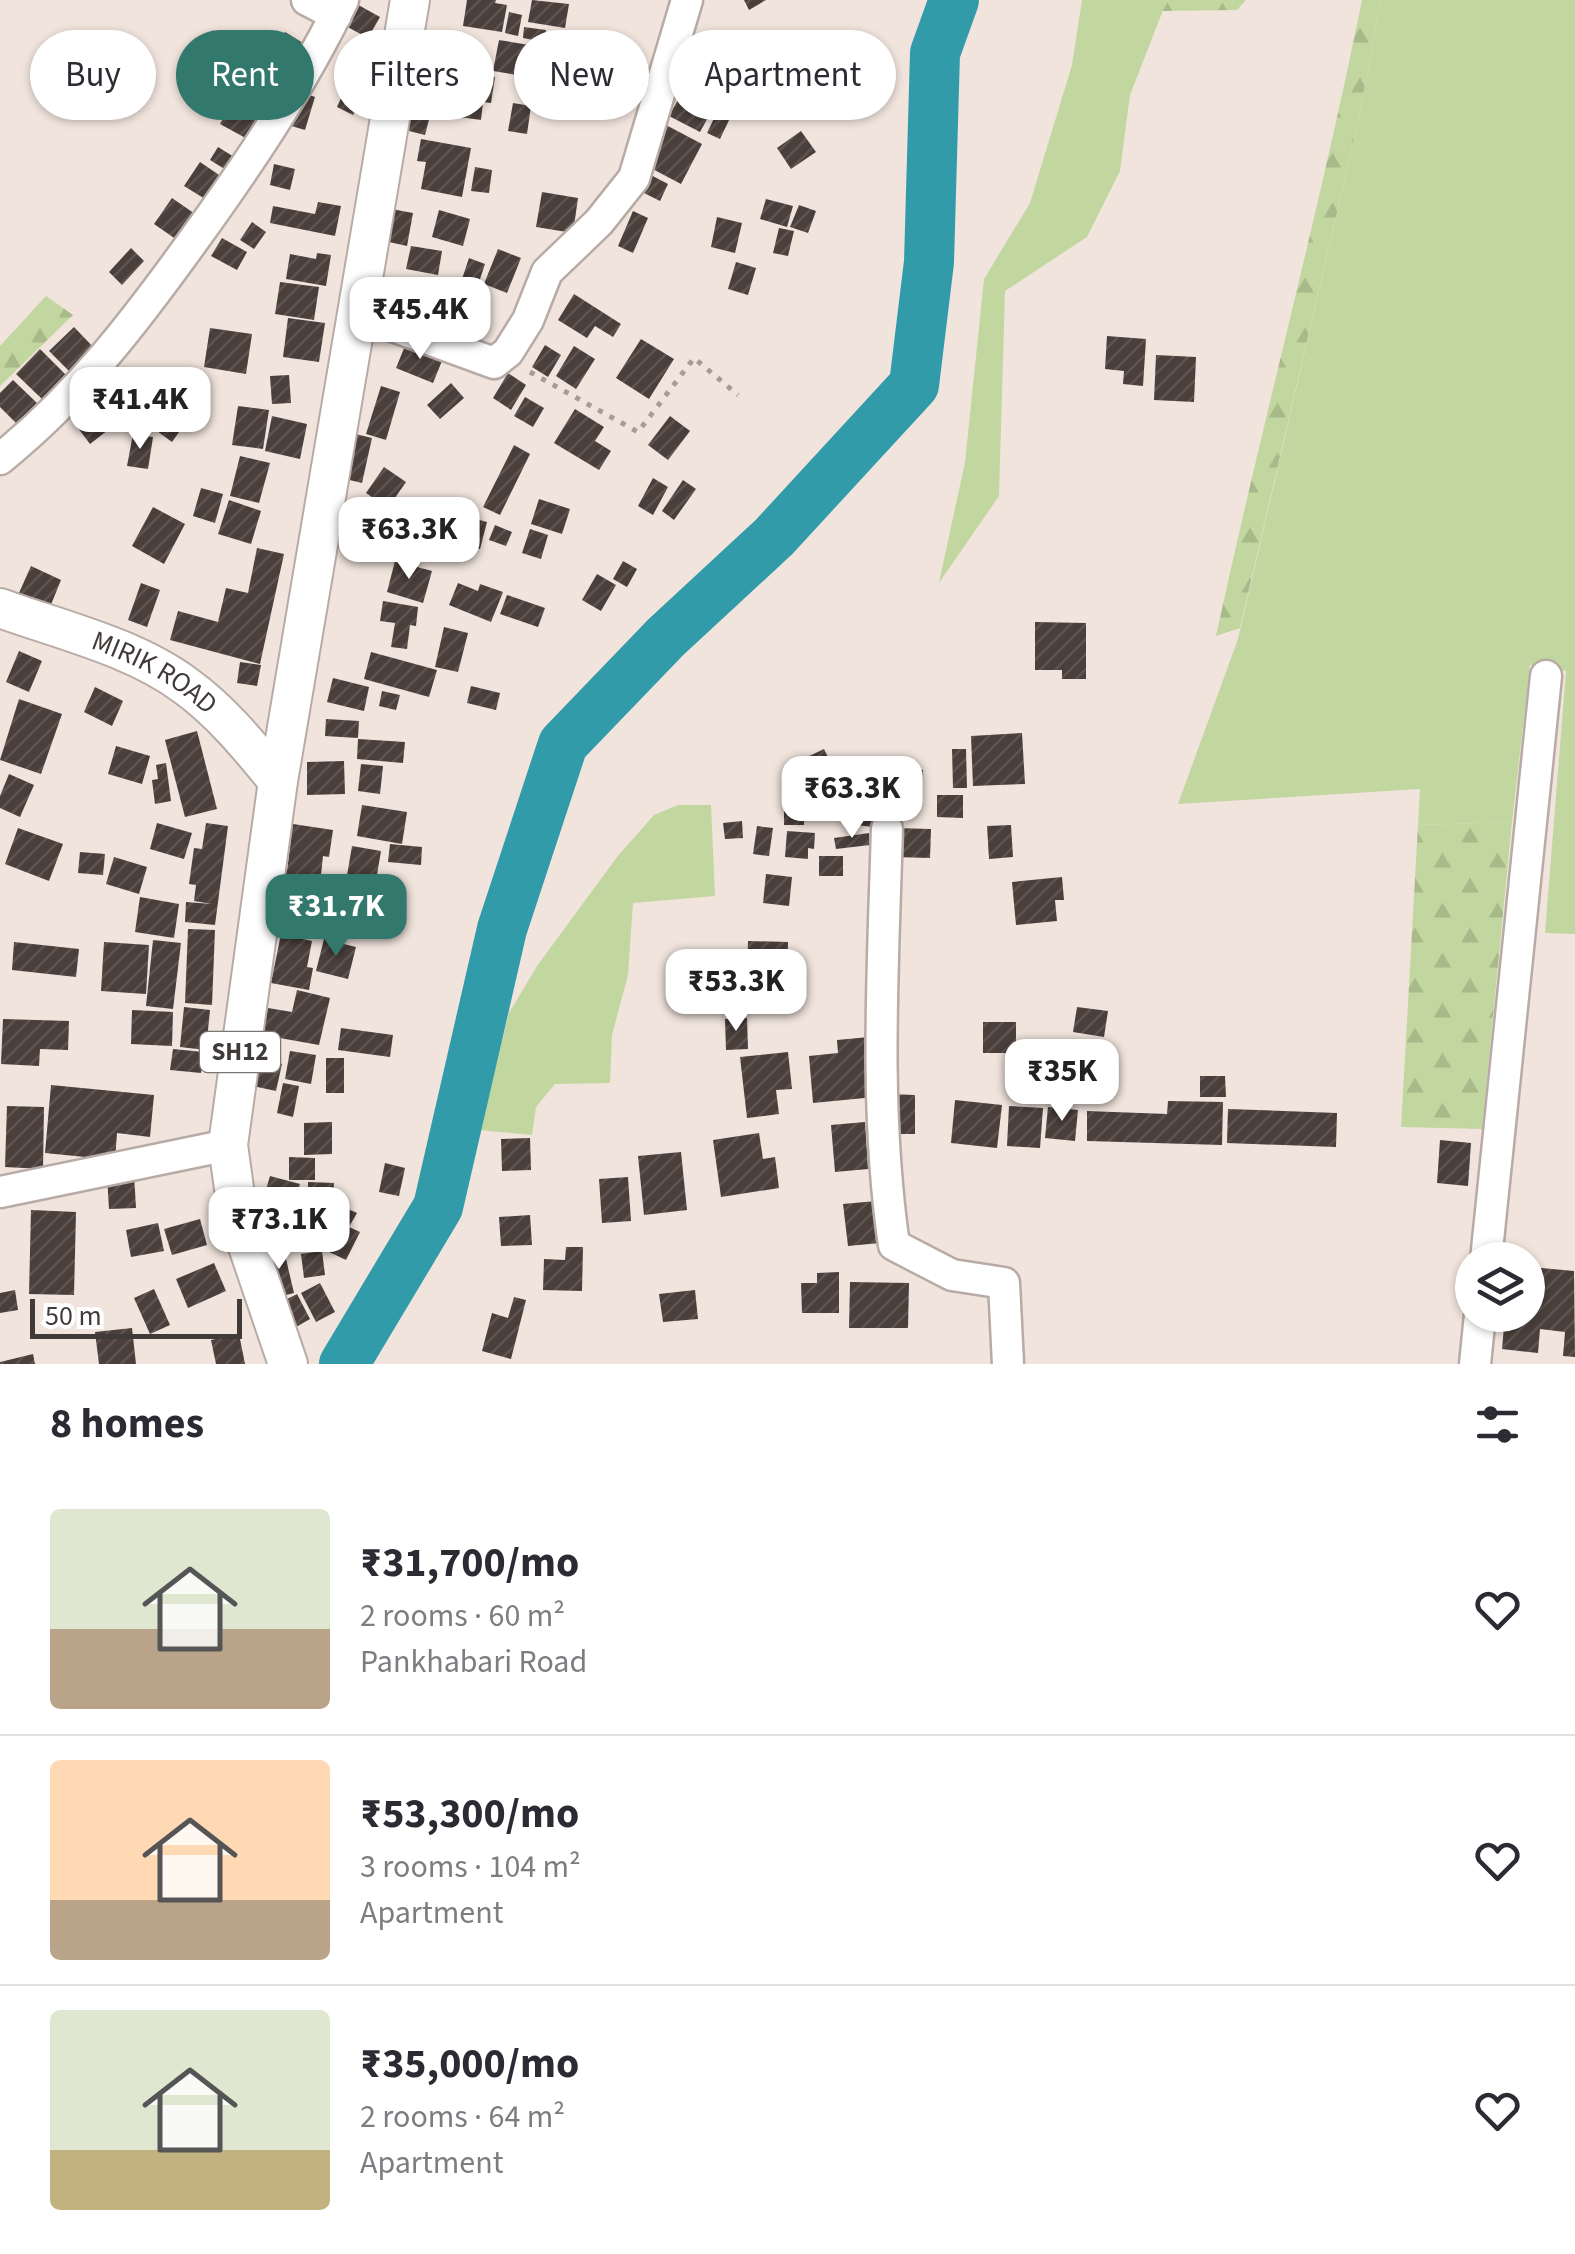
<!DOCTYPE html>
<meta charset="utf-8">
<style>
body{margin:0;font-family:"Source Sans 3",sans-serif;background:#f2f2f3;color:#2b2b33;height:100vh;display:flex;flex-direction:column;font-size:38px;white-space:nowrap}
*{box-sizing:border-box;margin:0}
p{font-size:32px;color:#7c7c81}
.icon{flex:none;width:55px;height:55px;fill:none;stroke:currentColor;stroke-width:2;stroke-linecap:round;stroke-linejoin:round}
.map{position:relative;height:1364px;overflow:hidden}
.drawer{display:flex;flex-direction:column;background:#fff;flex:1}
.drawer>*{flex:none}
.guide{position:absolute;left:30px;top:30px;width:1000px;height:90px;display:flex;gap:20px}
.buttons{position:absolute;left:1455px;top:1242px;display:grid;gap:20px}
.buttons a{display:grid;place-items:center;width:90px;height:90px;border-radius:50%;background:#fff;box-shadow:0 2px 8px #0004;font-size:50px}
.scale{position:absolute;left:30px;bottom:25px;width:212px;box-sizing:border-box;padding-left:10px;border:5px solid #403b39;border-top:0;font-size:28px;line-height:35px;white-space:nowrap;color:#403b39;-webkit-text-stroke:8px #fff;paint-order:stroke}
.price{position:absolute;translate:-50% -85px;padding:0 22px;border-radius:20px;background:#fff;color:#222;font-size:32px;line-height:65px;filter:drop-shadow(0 2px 5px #0008)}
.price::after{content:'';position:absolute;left:50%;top:60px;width:30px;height:22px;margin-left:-15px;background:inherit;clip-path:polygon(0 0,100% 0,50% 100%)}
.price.active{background:#33786c;color:#fff}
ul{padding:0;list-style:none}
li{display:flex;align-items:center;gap:30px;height:250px;padding:0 50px}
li+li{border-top:2px solid #e1e1e2}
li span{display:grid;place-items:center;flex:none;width:280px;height:200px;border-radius:10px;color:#555}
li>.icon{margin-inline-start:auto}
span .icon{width:120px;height:120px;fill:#fffc;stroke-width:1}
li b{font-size:42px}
h2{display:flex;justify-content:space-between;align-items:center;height:120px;padding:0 50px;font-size:42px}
.chip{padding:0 35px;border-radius:45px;background:#fff;box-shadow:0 2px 8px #0004;font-size:35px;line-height:90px}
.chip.active{background:#33786c;color:#fff}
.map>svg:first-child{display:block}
.grass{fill:#c2d79f}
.forest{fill:url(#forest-firs)}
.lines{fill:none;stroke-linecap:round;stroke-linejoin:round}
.river{stroke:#329ba9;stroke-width:50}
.building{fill:url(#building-hatch)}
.minor-casing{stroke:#b8aba5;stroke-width:35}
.major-casing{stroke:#b8aba5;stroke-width:42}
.path{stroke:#a69c97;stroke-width:5;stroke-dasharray:5 8;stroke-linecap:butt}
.minor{stroke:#fff;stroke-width:30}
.major{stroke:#fff;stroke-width:38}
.labels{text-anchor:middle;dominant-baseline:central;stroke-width:10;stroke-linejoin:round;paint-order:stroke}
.shield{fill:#fff;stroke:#797674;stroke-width:2.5}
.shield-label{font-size:25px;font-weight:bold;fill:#403b39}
.street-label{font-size:28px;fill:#403b39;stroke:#fff}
</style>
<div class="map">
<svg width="1575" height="1364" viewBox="0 0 1575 1364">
<defs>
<pattern id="forest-firs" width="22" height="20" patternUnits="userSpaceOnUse" patternTransform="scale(2.5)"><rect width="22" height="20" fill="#c2d79f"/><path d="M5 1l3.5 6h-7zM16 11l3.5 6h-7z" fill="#a8b98a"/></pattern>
<pattern id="building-hatch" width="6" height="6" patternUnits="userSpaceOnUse" patternTransform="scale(2.5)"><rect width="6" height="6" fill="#4a3f3b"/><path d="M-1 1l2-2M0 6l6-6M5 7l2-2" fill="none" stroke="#5d5350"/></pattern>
</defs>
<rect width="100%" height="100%" fill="#f1e4dd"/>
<g class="grass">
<polygon points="1082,0 1167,0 1130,95 1120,171 1087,237 1005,291 999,496 939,583 965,462 984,279 1030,203 1072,65"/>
<polygon points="1381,0 1575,0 1575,934 1545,933 1566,671 1530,665 1512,822 1418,825 1420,789 1178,804 1238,639 1358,122"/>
<polygon points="678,805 711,805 715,896 633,903 628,975 612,1035 610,1083 555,1084 536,1107 532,1135 480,1130 509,1013 537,966 617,857 654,815"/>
</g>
<g class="forest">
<polygon points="1167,0 1246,0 1237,10 1162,11"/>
<path d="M1362,0H1381L1358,122L1240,628L1216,636C1262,423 1319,213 1362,0Z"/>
<polygon points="46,296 73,315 0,386 0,346"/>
<polygon points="1512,822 1482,1129 1401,1127 1418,825"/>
</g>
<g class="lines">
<polyline class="river" points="344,1364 438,1207 502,929 563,744 666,637 774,537 914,385 929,262 935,53 954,0"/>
</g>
<g class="building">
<polygon points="467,0 496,0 495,3 507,5 502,32 463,26"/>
<polygon points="532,0 569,4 565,28 528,22"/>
<polygon points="744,0 766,0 749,10"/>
<polygon points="353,2 380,17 368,38 342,24"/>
<polygon points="509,12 522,15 518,36 505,33"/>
<polygon points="524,27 546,30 544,42 523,38"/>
<polygon points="285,32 306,45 297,61 275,49"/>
<polygon points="499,40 529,45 523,76 493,71"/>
<polygon points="347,51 367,61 360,76 341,67"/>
<polygon points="698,55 725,66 716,86 690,75"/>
<polygon points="444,70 495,77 491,103 483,102 481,120 438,114"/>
<polygon points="686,85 717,101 700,132 669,116"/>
<polygon points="346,87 363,95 353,115 337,107"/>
<polygon points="553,89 581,93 577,116 549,111"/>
<polygon points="298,91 315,97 305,130 288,125"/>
<polygon points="233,101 264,118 251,141 220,124"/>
<polygon points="412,103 432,108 425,135 405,130"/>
<polygon points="513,103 531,106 527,134 508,131"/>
<polygon points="718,110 731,116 720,139 707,133"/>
<polygon points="666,125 702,144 681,184 645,165"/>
<polygon points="801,131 816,152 791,169 777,148"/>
<polygon points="421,139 471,148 462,197 421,189 426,162 417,161"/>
<polygon points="218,147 239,160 231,173 210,160"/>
<polygon points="200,162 225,179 210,202 184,186"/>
<polygon points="274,164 295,169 290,190 270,185"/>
<polygon points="475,167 492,170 489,193 471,191"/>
<polygon points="645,172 668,184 660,201 636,189"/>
<polygon points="542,192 578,198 573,233 536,227"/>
<polygon points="172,198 198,216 180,242 154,224"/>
<polygon points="766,199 793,206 787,227 760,219"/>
<polygon points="318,202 341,206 335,236 270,223 273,206 315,214"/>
<polygon points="799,205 816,211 808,233 790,227"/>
<polygon points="386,208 413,213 407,246 380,240"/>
<polygon points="439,210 470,219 463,246 432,237"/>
<polygon points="633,211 648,218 633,253 618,246"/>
<polygon points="717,217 742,223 735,253 711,247"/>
<polygon points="252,222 266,232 254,249 240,240"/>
<polygon points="779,228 794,231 788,256 773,253"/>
<polygon points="222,238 247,252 237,270 211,256"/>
<polygon points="411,246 442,251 438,275 406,269"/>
<polygon points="131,248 144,261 122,285 109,272"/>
<polygon points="498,249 521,258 507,293 484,284"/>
<polygon points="317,253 331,255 326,286 286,279 290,254 316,259"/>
<polygon points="469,258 485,264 477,288 461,282"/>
<polygon points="736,262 756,268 748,295 728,289"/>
<polygon points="400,277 421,281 416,304 396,300"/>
<polygon points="280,282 319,287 314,320 275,314"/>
<polygon points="433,282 470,293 464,311 457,309 448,338 419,329"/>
<polygon points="574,294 621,324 613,337 595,326 587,338 558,320"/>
<polygon points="288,318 325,323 319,362 283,357"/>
<polygon points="74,327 96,350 72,374 49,351"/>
<polygon points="210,328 252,334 246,374 204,367"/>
<polygon points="1107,336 1146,339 1143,386 1123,384 1124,371 1105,369"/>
<polygon points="641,339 674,359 649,399 616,378"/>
<polygon points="407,341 444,356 433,383 396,368"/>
<polygon points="545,345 561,355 548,377 532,367"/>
<polygon points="574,346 595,359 576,389 556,376"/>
<polygon points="40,349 66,375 42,399 16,374"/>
<polygon points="1156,355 1196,357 1194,402 1154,400"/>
<polygon points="128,370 149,398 90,444 69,416"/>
<polygon points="508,373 526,385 511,410 493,398"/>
<polygon points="289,375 291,403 272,404 270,376"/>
<polygon points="13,380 37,403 17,424 0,407 0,393"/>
<polygon points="451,383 464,398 440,419 427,405"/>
<polygon points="381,386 400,392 386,440 366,434"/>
<polygon points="525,397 544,408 533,427 514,416"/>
<polygon points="238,406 269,410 263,449 232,445"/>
<polygon points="174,407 189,418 172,442 157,431"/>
<polygon points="575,409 604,427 595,441 611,451 599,470 554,443"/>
<polygon points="272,416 307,424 300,459 265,451"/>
<polygon points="670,416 690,431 668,460 648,445"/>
<polygon points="347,432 372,438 362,483 337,477"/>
<polygon points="133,434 153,437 148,469 127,466"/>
<polygon points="514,445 530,454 500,515 483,507"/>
<polygon points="240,456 270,463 259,503 230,496"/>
<polygon points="384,467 406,482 388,508 366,493"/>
<polygon points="653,478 668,487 653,515 638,506"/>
<polygon points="683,480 696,489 674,520 662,511"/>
<polygon points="201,488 223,494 215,523 193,516"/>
<polygon points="539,499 570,509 562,534 531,524"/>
<polygon points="229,500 261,511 251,544 218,534"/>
<polygon points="435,500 459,507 457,514 487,522 480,549 449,541 445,557 421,550"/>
<polygon points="403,505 422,516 411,536 391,524"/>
<polygon points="153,507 185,524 164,564 132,546"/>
<polygon points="495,525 512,532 506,546 489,540"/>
<polygon points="530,529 548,535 541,559 522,553"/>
<polygon points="257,548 284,554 260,664 170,640 178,611 218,622 226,588 248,593"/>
<polygon points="395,561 432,571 423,603 387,592"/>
<polygon points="623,561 637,569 627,587 613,579"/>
<polygon points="31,566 61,580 50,607 19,593"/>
<polygon points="597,574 616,585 601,611 582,600"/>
<polygon points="141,583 160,590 147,627 128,620"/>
<polygon points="458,583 478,591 480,584 503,592 491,622 449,605"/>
<polygon points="507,595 545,608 538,627 500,614"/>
<polygon points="383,601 418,607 416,626 410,625 407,649 391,647 395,623 380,621"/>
<polygon points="1035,622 1086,623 1086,679 1062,679 1062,670 1035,670"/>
<polygon points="444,627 468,633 458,672 435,667"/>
<polygon points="19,651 42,661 29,692 6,682"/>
<polygon points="371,652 437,670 429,697 364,679"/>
<polygon points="240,662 261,665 257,686 237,683"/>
<polygon points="333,678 369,687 364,711 327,702"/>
<polygon points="471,686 500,693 496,710 467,703"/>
<polygon points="95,687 123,701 112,726 84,712"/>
<polygon points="382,691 400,695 396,710 379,706"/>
<polygon points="19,699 62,714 41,774 0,760"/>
<polygon points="326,719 359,721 358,738 325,736"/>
<polygon points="197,731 217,809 185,817 165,740"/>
<polygon points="1022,733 1025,784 973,786 971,736"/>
<polygon points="358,739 405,742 403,763 357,759"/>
<polygon points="116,746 150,756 142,784 108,774"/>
<polygon points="824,749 842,786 819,798 801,760"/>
<polygon points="952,749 966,749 967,788 953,788"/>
<polygon points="344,761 345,794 307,795 307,762"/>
<polygon points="166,763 171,801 155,804 152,780 158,779 156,765"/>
<polygon points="361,764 383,766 380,794 358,791"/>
<polygon points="893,768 923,770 920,808 890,806"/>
<polygon points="9,774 34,785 20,817 0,808 0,796"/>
<polygon points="861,787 874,789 872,807 882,808 880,828 857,825"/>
<polygon points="937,795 963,795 963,818 937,817"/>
<polygon points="362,805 407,812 402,844 357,836"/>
<rect x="784" y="810" width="20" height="15"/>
<polygon points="742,821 743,838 725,839 723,823"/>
<polygon points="157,823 192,833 184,859 150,849"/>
<polygon points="206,823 228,826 215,925 185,922 186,902 212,904 194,901 196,885 189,884 194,848 202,849"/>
<polygon points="293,824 333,830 329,857 323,856 321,875 338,877 334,910 275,902 279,870 287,871"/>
<polygon points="1011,825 1013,857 989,859 987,826"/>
<polygon points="757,826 773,828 769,856 753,854"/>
<polygon points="18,828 63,844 49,881 5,864"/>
<polygon points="895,828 931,829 930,858 895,857"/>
<polygon points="787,831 815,833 814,849 808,848 808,859 785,857"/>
<polygon points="869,833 870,845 836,849 834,838"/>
<polygon points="390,844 422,847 421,865 388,862"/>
<polygon points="352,846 381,851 371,910 342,905"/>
<polygon points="80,852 105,854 103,875 78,873"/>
<rect x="819" y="856" width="24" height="20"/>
<polygon points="114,857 147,867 139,894 106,884"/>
<polygon points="766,874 792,877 789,906 763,903"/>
<polygon points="1062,877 1064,900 1055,900 1057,921 1016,925 1012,882"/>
<polygon points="378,882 396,884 393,904 375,902"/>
<polygon points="140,897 179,904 174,938 135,932"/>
<polygon points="278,907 331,915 328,937 275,930"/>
<polygon points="374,911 375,934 336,935 335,912"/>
<polygon points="188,929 215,930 212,1005 185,1003"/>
<polygon points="281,934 312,941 307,967 313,968 309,990 271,983"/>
<polygon points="324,939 356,947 348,979 316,971"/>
<polygon points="153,940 181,943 173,1009 146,1006"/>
<polygon points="748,941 788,942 787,981 747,980"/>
<polygon points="14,942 79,949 76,977 12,970"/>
<polygon points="104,942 149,945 146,994 101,991"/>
<polygon points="297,990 330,998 319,1045 263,1035 268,1008 292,1012"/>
<polygon points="184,1007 210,1010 206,1050 180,1047"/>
<polygon points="1077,1007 1108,1011 1104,1037 1073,1032"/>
<polygon points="132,1010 173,1012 172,1046 131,1044"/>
<polygon points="747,1018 748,1049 726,1050 725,1019"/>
<polygon points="3,1019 69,1021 68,1050 40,1049 39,1066 1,1064"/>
<rect x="983" y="1022" width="33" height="31"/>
<polygon points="341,1028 393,1035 390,1057 338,1050"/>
<polygon points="869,1037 875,1097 813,1103 809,1056 838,1053 837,1040"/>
<polygon points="1045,1040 1077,1046 1070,1088 1038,1083"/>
<polygon points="173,1049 203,1052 201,1073 170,1070"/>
<polygon points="290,1051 316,1055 311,1084 285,1079"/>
<polygon points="788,1052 792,1089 776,1090 779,1114 747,1118 740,1057"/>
<polygon points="253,1058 282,1064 276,1091 248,1085"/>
<rect x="326" y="1058" width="18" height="35"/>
<polygon points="1200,1076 1225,1076 1226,1097 1200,1097"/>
<polygon points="283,1083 299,1086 293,1117 277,1113"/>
<polygon points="51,1085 154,1095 150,1137 117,1133 115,1160 45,1153"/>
<polygon points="888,1094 915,1095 915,1134 887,1134"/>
<polygon points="955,1100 1002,1105 997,1148 951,1143"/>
<polygon points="1168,1101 1223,1102 1222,1145 1087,1141 1087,1111 1167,1114"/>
<polygon points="7,1106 44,1107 43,1169 5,1167"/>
<polygon points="1009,1106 1043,1108 1040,1148 1007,1146"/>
<polygon points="1048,1107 1078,1110 1075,1141 1045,1138"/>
<polygon points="1228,1109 1337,1113 1336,1147 1227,1143"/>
<polygon points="332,1122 332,1154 304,1155 304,1123"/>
<polygon points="865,1122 868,1169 835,1172 831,1125"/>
<polygon points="759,1133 763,1159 775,1157 779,1188 721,1197 713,1140"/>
<polygon points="530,1138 531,1170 502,1171 501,1139"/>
<polygon points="1440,1140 1471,1143 1468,1186 1437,1183"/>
<polygon points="681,1152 687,1210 644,1215 638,1156"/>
<polygon points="289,1157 315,1158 315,1180 289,1180"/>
<polygon points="385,1163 405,1168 399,1196 379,1192"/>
<polygon points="134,1174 136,1208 109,1209 107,1176"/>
<polygon points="270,1176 300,1184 295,1201 265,1193"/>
<polygon points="628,1177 631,1221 602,1223 599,1179"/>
<polygon points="308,1182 334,1183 333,1201 308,1201"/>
<polygon points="283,1199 288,1237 266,1240 261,1202"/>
<polygon points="876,1201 880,1243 848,1246 843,1204"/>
<polygon points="305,1203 329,1205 326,1230 302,1228"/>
<polygon points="348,1209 357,1213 349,1227 360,1232 346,1260 327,1251"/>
<polygon points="31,1210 76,1212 74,1295 29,1294"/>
<polygon points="530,1215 532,1245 501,1246 499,1217"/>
<polygon points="200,1219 207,1245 172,1255 164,1229"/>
<polygon points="158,1223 164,1251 131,1257 126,1230"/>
<polygon points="283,1246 294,1293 275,1298 263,1251"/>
<polygon points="566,1247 583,1247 582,1291 543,1290 544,1259 565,1260"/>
<polygon points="322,1251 325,1275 304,1278 301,1254"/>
<polygon points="214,1263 226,1291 188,1308 176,1279"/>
<polygon points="1541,1268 1574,1271 1575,1357 1563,1356 1565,1332 1540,1329 1538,1353 1502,1349 1505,1315 1528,1315 1528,1280 1540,1281"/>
<polygon points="839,1272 839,1313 802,1313 801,1283 817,1283 817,1273"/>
<polygon points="850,1282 909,1283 908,1328 849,1328"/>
<polygon points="320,1283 335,1312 316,1322 301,1293"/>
<polygon points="154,1289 170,1325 150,1334 134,1298"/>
<polygon points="15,1290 18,1310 0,1313 0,1293"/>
<polygon points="695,1290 698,1319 663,1322 659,1294"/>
<polygon points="297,1294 310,1319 296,1327 283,1301"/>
<polygon points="514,1297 526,1300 511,1359 482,1351 492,1313 508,1318"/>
<polygon points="132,1328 136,1364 99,1364 95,1332"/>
<polygon points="239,1334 245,1364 216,1364 211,1340"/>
<polygon points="33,1354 35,1364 0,1364 0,1362"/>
</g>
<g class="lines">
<defs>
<g id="minor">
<polyline points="307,0 336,15"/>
<polyline points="360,314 494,363 508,352 528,320 547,272 599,222 634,178 687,0"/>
<path d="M0,459C79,395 134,323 193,241C248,165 302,85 343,0"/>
<path d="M887,829C883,967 874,1109 894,1245L952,1275L1004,1283L1008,1364"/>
<polyline points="0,1192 228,1145"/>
<polyline points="1486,1260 1546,676"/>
<polyline points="1475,1364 1480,1315"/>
</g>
<g id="major">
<path id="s1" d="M0,608C61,630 134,647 186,686C222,712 250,747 278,781"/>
<polyline points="288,1364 238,1217 228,1145 278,781 410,0"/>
</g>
</defs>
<use href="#minor" class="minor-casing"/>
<use href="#major" class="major-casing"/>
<polyline class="path" points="530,372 638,432 694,358 738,395"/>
<use href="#minor" class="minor"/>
<use href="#major" class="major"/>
</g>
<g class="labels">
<rect class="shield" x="200" y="1032" width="80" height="40" rx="8"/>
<g class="shield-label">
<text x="240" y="1052">SH12</text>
</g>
<g class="street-label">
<text stroke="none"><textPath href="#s1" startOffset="168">MIRIK ROAD</textPath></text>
</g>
</g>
</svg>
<div class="buttons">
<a><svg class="icon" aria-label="layers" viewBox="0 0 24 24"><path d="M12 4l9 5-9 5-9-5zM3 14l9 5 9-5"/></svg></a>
</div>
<div class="scale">50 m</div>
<b class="price" style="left:420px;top:362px">₹45.4K</b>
<b class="price" style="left:140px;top:452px">₹41.4K</b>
<b class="price" style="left:409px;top:582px">₹63.3K</b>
<b class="price" style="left:852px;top:841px">₹63.3K</b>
<b class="price active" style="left:336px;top:959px">₹31.7K</b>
<b class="price" style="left:736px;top:1034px">₹53.3K</b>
<b class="price" style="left:1062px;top:1124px">₹35K</b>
<b class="price" style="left:279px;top:1272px">₹73.1K</b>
<div class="guide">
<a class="chip">Buy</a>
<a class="chip active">Rent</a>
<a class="chip">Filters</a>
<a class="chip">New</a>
<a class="chip">Apartment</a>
</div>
</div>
<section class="drawer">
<h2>8 homes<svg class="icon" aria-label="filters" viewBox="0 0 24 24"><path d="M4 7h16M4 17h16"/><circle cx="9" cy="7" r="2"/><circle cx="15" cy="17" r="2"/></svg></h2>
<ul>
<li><span style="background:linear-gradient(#dfe7d0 60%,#b9a48a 0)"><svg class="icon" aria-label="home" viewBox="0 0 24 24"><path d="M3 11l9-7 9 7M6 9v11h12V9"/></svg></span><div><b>₹31,700/mo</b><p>2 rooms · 60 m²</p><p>Pankhabari Road</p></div><svg class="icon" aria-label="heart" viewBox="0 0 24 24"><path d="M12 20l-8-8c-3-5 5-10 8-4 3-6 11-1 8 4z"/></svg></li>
<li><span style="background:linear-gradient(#ffd9b3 70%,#b9a48a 0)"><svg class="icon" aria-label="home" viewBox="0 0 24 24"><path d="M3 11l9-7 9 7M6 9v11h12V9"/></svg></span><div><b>₹53,300/mo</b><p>3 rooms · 104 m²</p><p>Apartment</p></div><svg class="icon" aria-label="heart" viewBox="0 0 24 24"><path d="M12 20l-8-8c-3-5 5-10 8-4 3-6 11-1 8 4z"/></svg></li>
<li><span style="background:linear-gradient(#dfe7d0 70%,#c2b280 0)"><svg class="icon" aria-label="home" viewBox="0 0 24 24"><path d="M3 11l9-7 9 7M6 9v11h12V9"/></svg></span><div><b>₹35,000/mo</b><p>2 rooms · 64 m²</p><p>Apartment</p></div><svg class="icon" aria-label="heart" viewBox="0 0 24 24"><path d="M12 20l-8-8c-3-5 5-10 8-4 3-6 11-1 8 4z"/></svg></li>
</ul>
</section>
